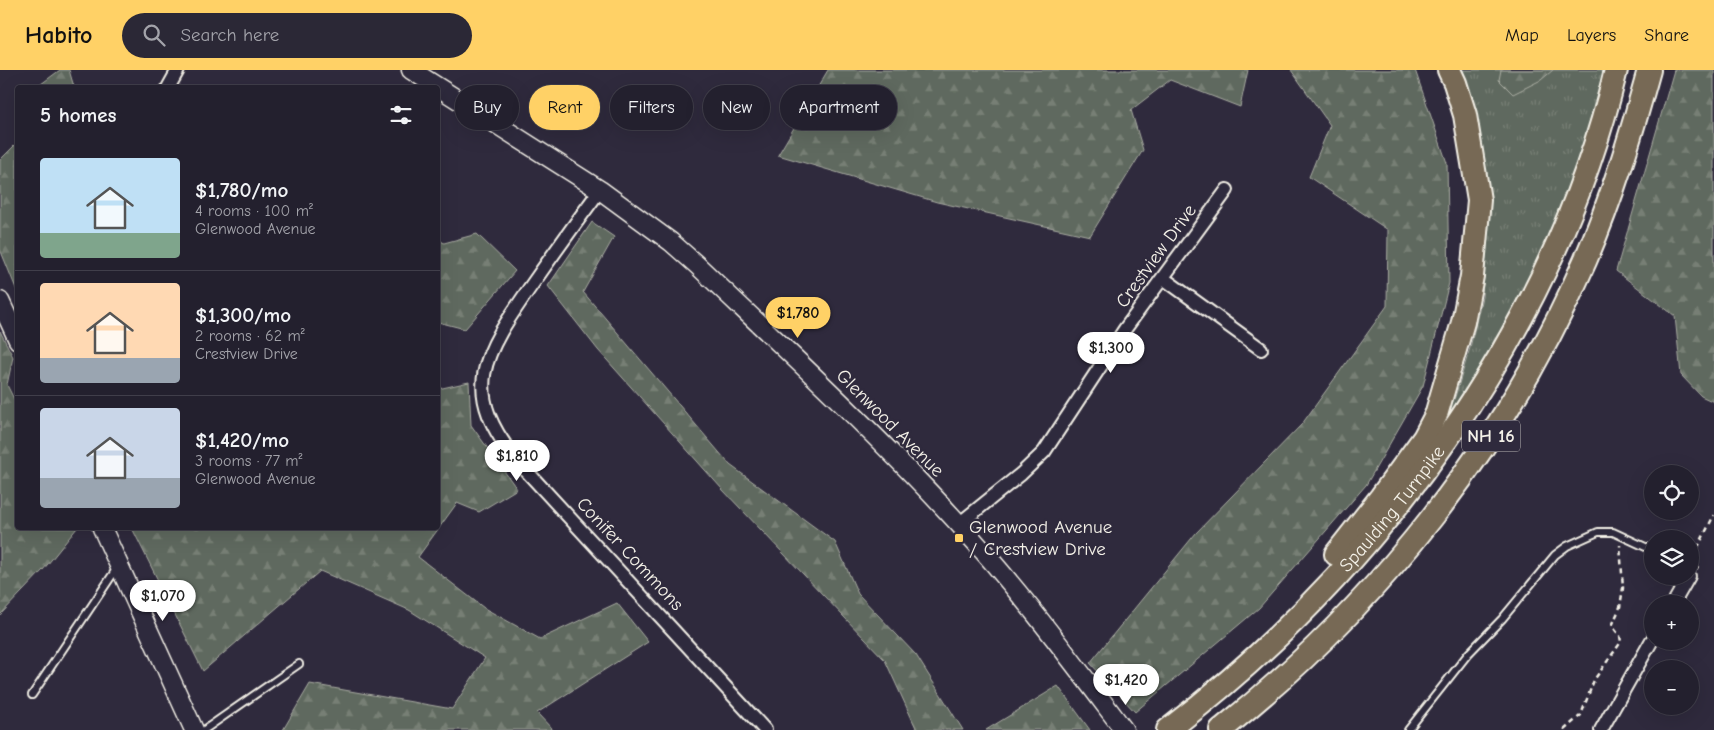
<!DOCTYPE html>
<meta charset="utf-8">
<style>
body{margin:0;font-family:"Comic Neue",sans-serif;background:#2b2836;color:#f1f3f6;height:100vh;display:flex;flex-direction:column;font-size:19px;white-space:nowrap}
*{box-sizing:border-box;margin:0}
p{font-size:16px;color:#a3a3aa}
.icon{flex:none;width:28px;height:28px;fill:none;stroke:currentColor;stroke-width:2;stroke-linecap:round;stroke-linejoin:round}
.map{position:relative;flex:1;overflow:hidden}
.panel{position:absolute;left:15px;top:15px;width:425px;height:445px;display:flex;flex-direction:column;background:#23202e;border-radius:5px;box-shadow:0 5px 20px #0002,0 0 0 1px #403e4a}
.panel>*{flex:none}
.top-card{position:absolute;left:455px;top:15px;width:475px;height:45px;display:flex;gap:10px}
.tools{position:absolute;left:1644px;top:395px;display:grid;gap:10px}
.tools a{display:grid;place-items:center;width:55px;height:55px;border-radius:50%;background:#23202e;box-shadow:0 5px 20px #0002,0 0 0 1px #403e4a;font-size:25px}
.price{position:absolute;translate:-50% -42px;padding:0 11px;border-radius:18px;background:#fff;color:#222;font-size:16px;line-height:32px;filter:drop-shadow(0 1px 2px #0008)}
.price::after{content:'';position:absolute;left:50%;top:30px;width:15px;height:11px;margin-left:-8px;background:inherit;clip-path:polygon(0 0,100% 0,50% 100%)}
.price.current{background:#ffd166;color:#111}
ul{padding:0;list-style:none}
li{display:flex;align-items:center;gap:15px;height:125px;padding:0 25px}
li+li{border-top:1px solid #403e4a}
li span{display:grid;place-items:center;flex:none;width:140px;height:100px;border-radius:5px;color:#555}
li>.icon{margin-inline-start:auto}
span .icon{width:60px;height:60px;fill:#fffc;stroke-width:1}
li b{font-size:21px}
h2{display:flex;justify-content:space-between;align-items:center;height:60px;padding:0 25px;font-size:21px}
.chip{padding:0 18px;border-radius:22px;background:#23202e;box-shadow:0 5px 20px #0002,0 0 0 1px #403e4a;font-size:18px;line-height:45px}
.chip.current{background:#ffd166;color:#111}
header{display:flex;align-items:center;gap:30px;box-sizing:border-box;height:70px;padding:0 25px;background:#ffd166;color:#111}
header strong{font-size:24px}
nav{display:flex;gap:28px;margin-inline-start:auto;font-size:18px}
.search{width:350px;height:45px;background:#2b2836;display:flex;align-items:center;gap:12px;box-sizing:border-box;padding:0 18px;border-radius:28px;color:#a3a3aa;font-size:19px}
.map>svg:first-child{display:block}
.grass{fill:url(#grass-tufts);stroke:#aaada3}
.forest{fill:url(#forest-firs);stroke:#aaada3}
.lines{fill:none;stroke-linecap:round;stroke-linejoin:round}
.lane-casing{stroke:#f4f1e8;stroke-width:10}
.street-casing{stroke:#f4f1e8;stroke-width:16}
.secondary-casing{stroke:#f4f1e8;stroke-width:21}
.highway-casing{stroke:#f4f1e8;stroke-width:26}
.path{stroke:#f4f1e8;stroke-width:2.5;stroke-dasharray:5 4;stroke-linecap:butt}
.lane{stroke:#2f2a3d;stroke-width:6}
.street{stroke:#2f2a3d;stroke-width:12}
.secondary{stroke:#2f2a3d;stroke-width:18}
.highway{stroke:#776954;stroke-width:22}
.poi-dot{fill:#ffd166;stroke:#2f2a3d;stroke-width:2}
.labels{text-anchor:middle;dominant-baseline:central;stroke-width:5;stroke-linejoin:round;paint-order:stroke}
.shield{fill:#2f2a3d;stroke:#b9b5b5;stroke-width:1}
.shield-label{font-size:18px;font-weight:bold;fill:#f4f1e8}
.street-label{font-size:19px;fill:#f4f1e8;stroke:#2f2a3d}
.poi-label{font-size:19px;fill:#f4f1e8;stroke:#2f2a3d;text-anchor:start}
</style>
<header>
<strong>Habito</strong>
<div class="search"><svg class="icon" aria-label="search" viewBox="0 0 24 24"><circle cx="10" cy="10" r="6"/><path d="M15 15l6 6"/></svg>Search here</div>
<nav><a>Map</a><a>Layers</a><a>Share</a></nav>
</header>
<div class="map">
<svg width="1714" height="660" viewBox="0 0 1714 660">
<defs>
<pattern id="grass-tufts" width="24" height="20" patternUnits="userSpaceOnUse" patternTransform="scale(1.25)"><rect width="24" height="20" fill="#5f695e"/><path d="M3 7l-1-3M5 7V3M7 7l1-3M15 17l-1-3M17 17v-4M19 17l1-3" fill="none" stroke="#777f75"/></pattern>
<pattern id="forest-firs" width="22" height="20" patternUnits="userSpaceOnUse" patternTransform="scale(1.25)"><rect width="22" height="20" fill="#5f695e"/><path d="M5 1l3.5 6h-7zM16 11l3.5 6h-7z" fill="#777f75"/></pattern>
</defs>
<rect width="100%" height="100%" fill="#2f2a3d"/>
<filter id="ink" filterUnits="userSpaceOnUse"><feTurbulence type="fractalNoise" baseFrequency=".02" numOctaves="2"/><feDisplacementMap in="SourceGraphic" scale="10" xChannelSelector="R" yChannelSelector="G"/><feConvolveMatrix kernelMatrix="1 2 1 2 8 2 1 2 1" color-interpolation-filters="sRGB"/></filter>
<g filter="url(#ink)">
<path class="grass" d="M1453,0H1605C1582,90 1550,179 1505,261C1485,297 1459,331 1436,366L1455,327L1470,278L1482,227L1486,167Z"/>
<g class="forest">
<polygon points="60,0 69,0 74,17 37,17"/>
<polygon points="828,0 1248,0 1240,37 1170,10 1131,40 1143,80 1090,166 937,132 778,85"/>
<polygon points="1291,0 1415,0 1447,93 1449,213 1423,316 1366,415 1259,538 1135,642 1090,593 1196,463 1302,354 1387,236 1388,160 1309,107 1330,55"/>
<polygon points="1501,0 1553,0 1541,10 1513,24 1499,10"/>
<polygon points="1674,0 1714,0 1714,332 1701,326 1681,305 1675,246 1616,201"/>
<polygon points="17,73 17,221 0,179 0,90"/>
<polygon points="592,152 614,167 583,222 730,395 835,472 858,524 916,585 963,660 917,660 885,590 722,419 598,280 548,216"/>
<polygon points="477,164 515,201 465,259 438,252 438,169 444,173"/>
<polygon points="0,261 13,287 7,315 14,329 17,329 18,458 77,458 43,500 0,545"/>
<polygon points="469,312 471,355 517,419 479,442 457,433 418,487 484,538 540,569 617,533 648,572 537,643 553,660 283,660 310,614 452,639 485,588 409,540 320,501 203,601 132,458 438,458 438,319"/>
<polygon points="1058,616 1090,660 986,660"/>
</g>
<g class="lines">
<defs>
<g id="lane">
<polyline points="1690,496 1694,496"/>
<polyline points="32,625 117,498"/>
<polyline points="204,660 299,594"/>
<polyline points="1408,660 1468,584 1502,549 1555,485 1567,476 1598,462 1613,462 1652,480"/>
</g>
<g id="street">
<polyline points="168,18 178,0"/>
<path d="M600,120C577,151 554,183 531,216C483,285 458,321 520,394L765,660"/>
<polyline points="1163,208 1261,279"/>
<polyline points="959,454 1021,404 1044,382 1125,259 1227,120"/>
<polyline points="1673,534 1689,506"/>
<polyline points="1601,660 1652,570"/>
</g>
<g id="secondary">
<path d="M411,0L600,120L671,172L697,195C785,279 876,363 958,453C1018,518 1071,590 1124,660"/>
<polyline points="0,231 18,270"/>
<polyline points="102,458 194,660"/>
</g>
<g id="highway">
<polyline points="1336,484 1381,427 1424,368 1436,345 1463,252 1472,206 1479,130 1465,45 1455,13 1449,0"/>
<path id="s1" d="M1168,660C1379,499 1554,261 1616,0"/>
<path d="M1221,660C1378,535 1505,375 1585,191C1612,129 1631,65 1649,0"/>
</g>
</defs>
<use href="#lane" class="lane-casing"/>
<use href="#street" class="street-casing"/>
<use href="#secondary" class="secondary-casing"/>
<use href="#highway" class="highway-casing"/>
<g class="path">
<polyline points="1696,487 1697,479 1714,445"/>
<polyline points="1564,660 1581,645 1594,610 1621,572 1620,566 1612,556 1620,537 1623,518 1620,475"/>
</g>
<use href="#lane" class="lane"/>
<use href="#street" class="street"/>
<use href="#secondary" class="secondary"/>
<use href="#highway" class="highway"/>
</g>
</g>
<rect class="poi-dot" x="954" y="463" width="10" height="10" rx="2.5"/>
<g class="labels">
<rect class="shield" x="1462" y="350.5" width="58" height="31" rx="4"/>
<g class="shield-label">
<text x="1491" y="366">NH 16</text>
</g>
<g class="street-label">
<text transform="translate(1156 186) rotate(-54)">Crestview Drive</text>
<text transform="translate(890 353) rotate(45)">Glenwood Avenue</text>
<text stroke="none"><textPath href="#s1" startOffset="316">Spaulding Turnpike</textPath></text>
<text transform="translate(630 484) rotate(47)">Conifer Commons</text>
</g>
<g class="poi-label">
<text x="969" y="457">Glenwood Avenue<tspan x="969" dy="22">/ Crestview Drive</tspan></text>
</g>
</g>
</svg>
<div class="tools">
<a><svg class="icon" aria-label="locate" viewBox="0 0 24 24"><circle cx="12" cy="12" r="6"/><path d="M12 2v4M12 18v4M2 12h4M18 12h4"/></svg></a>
<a><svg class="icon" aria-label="layers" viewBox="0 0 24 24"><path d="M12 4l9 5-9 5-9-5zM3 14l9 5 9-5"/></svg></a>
<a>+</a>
<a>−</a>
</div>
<b class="price current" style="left:798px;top:269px">$1,780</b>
<b class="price" style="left:1111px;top:304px">$1,300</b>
<b class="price" style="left:517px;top:412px">$1,810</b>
<b class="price" style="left:163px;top:552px">$1,070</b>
<b class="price" style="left:1126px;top:636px">$1,420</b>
<div class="top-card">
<a class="chip">Buy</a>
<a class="chip current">Rent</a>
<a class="chip">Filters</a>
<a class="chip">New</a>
<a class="chip">Apartment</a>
</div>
<section class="panel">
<h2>5 homes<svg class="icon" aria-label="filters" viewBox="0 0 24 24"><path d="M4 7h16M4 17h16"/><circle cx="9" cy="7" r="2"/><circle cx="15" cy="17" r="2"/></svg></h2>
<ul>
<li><span style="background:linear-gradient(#bfe0f5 75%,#7fa58c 0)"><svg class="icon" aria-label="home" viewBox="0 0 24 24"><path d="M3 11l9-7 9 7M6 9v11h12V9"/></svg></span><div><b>$1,780/mo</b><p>4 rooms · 100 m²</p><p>Glenwood Avenue</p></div></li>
<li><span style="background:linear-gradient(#ffd9b3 75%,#9aa5b1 0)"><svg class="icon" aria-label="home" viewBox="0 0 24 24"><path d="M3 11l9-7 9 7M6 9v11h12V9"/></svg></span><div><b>$1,300/mo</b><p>2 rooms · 62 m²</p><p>Crestview Drive</p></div></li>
<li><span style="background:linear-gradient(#c9d6e8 70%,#9aa5b1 0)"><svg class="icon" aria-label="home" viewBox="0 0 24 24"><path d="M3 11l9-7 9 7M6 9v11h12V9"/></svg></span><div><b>$1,420/mo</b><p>3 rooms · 77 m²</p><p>Glenwood Avenue</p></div></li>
</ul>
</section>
</div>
